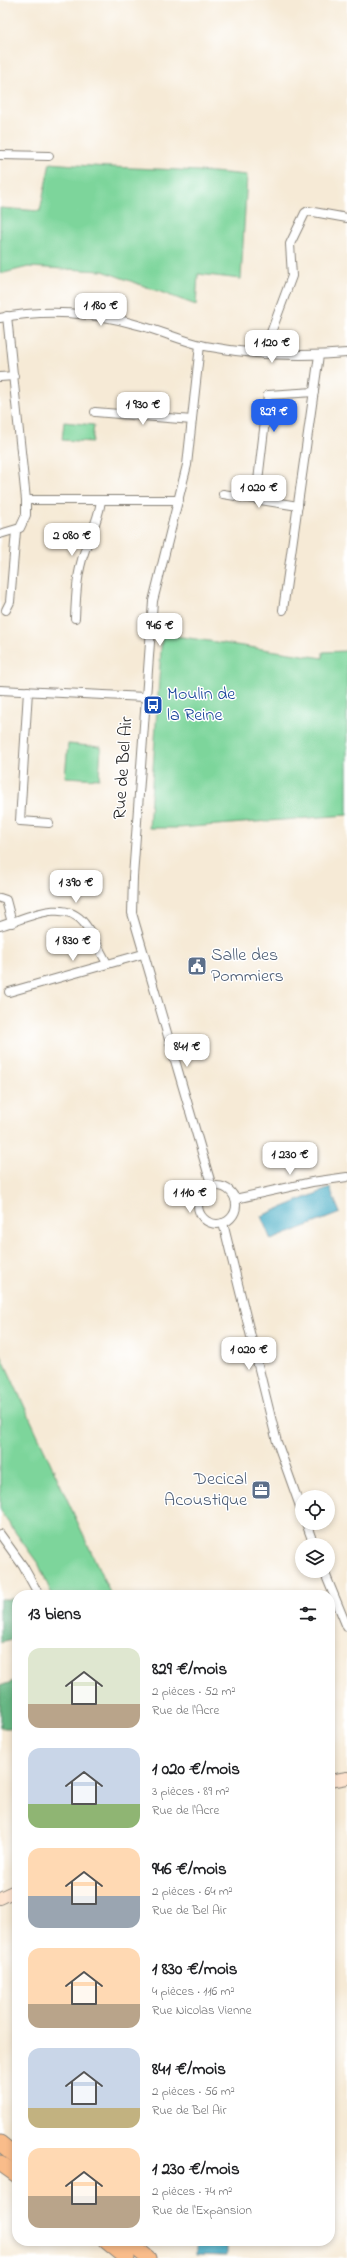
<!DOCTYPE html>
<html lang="fr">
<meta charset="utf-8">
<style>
body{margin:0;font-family:"Indie Flower",sans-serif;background:#f2f2f2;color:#202124;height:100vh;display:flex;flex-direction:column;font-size:15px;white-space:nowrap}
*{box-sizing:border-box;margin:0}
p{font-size:13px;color:#757577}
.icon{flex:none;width:22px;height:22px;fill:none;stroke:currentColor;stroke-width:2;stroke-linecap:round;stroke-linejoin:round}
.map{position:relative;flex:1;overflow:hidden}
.sheet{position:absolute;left:12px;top:1590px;width:323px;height:656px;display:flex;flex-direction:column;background:#fff;border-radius:16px;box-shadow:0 2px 6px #0003}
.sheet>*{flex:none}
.fabs{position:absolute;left:295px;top:1490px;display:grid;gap:8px}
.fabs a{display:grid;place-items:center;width:40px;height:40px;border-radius:50%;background:#fff;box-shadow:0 2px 6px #0003;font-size:20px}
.price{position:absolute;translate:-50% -34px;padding:0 9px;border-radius:8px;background:#fff;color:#222;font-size:13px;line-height:26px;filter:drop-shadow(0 1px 2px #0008)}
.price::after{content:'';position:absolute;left:50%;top:24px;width:12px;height:9px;margin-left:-6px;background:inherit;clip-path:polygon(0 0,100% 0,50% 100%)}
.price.selected{background:#2563eb;color:#fff}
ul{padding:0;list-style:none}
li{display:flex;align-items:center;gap:12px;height:100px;padding:0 16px}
li span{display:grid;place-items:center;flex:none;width:112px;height:80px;border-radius:12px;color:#555}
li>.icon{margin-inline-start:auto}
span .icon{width:48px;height:48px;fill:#fffc;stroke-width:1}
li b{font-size:17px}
h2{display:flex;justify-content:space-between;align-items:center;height:48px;padding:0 16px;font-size:17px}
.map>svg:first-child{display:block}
.green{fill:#7dd59b;stroke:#4c785c}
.forest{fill:#66b683;stroke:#416950}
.water{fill:#44acc4;stroke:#306470}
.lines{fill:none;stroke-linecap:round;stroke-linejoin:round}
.street-casing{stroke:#898379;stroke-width:10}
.secondary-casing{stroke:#898379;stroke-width:14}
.highway-casing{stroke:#898379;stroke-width:17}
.street{stroke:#fff;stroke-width:8}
.secondary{stroke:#fde4d0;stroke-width:12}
.highway{stroke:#f9bc8a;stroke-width:15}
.labels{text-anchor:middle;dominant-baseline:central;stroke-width:3;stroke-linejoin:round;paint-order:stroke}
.transit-label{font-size:18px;fill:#164399;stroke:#fff;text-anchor:start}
.street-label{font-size:18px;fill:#1c1c1c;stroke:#fff}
.service-label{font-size:18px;fill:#4e5e75;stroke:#fff;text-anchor:start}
</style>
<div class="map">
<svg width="347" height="2258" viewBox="0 0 347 2258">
<rect width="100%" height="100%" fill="#fff"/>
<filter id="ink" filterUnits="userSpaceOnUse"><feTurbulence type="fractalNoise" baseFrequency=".025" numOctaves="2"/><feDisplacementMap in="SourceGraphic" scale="8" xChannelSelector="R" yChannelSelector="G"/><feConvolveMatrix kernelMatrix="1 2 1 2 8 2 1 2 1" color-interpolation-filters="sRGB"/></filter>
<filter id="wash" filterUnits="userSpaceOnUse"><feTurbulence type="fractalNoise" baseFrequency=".012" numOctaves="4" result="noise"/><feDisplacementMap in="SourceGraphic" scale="16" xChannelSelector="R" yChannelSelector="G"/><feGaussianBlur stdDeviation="0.9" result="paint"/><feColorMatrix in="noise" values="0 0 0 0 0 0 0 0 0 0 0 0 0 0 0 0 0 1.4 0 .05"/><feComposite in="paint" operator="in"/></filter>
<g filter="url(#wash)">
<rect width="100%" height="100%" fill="#f6ead6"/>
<g class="green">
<path d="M50,163C115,169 181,168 247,175L241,279L198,274L196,305L103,271L28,267L0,274V208L40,211Z"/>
<polygon points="64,422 94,425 92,442 62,440"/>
<polygon points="162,634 323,658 323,652 347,651 347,815 178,828 149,828"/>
<polygon points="68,744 101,747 99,779 65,777"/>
<polygon points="0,1353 111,1595 52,1595 39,1565 0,1511"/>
</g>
<g class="forest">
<polygon points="0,1599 17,1599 17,1638 0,1642"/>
<polygon points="17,1680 17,1728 0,1728 0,1686"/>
</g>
<g class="water">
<polygon points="330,1188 340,1213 271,1240 261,1216"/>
<polygon points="197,2241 227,2241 227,2256 197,2255"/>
</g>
</g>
<g filter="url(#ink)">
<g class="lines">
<defs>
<g id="street">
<polyline points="0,155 49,156"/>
<path d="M0,318C45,309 95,312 138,325C161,331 182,341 205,346C252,355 299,357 347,353"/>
<polyline points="200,345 187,465 153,601 133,877 132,913 212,1187"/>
<polyline points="263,354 292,276 290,244 305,213 308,211 347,218"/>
<polyline points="0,377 14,376"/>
<polyline points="95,412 192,420"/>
<polyline points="223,494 298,506"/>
<polyline points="256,498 268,395 314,392"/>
<polyline points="26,500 179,500"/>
<polyline points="0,534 20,528 26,515 26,500 7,316"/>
<polyline points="6,610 10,602 16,531"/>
<polyline points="283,610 319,355"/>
<path d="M75,618C76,594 77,572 85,550C91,532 99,519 101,500"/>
<polyline points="0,690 145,697"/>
<polyline points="28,691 20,821 49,823"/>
<polyline points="0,898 6,900 12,923"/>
<path d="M0,926C25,919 64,897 84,923C93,934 99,950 107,963"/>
<polyline points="9,992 143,954"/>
<circle cx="217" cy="1205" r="19"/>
<polyline points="235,1199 312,1182 347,1177"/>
<polyline points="223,1223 277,1442 302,1512"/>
<polyline points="306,1523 314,1545"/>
<polyline points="0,1534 23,1566 39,1595"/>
<polyline points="324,1571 347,1627"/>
</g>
<g id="secondary">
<polyline points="330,1781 347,1778"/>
<polyline points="0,1898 17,1890"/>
</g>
<g id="highway">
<polyline points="0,2143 17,2157"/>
<polyline points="0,2163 17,2175"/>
<polyline points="106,2241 127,2258"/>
<polyline points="127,2241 148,2258"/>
</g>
</defs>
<use href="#street" class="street-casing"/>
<use href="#secondary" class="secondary-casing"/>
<use href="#highway" class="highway-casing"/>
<use href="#street" class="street"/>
<use href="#secondary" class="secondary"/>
<use href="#highway" class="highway"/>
</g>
</g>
<defs>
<symbol id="bus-square" viewBox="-11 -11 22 22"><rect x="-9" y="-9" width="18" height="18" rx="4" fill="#1a4fb4" stroke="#fff"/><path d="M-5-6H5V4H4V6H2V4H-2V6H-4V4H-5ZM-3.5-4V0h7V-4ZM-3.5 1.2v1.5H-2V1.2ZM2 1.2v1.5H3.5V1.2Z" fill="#fff"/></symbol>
<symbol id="civic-square" viewBox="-11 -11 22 22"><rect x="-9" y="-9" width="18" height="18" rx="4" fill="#5c6f8a" stroke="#fff"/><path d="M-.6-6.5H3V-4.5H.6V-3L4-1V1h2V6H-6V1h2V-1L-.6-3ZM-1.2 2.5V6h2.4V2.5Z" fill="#fff"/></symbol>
<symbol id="office-square" viewBox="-11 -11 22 22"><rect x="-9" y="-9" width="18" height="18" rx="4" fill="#5c6f8a" stroke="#fff"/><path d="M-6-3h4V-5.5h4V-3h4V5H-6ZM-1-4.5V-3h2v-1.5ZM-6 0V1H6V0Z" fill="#fff"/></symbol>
</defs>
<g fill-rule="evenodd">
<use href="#bus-square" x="142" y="694" width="22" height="22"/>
<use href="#civic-square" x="186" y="955" width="22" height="22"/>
<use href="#office-square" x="250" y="1479" width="22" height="22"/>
</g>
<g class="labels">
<g class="transit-label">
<text x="167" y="695">Moulin de<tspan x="167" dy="21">la Reine</tspan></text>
</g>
<g class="street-label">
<text transform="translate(124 768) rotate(-86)">Rue de Bel Air</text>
</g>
<g class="service-label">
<text x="211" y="956">Salle des<tspan x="211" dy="21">Pommiers</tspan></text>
<text x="247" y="1480" text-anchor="end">Decical<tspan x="247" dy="21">Acoustique</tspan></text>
</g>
</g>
</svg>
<div class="fabs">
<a><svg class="icon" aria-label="locate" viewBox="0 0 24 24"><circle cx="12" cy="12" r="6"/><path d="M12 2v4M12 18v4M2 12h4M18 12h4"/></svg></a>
<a><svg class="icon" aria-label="layers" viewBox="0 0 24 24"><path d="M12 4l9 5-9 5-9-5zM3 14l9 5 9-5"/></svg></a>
</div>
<b class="price" style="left:101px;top:327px">1 180 €</b>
<b class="price" style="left:272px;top:364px">1 120 €</b>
<b class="price" style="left:143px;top:426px">1 930 €</b>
<b class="price selected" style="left:274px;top:433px">829 €</b>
<b class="price" style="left:259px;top:509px">1 020 €</b>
<b class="price" style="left:72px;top:557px">2 080 €</b>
<b class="price" style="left:160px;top:647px">946 €</b>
<b class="price" style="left:76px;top:904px">1 390 €</b>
<b class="price" style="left:73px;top:962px">1 830 €</b>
<b class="price" style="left:187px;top:1068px">841 €</b>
<b class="price" style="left:290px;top:1176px">1 230 €</b>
<b class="price" style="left:190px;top:1214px">1 110 €</b>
<b class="price" style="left:249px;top:1371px">1 020 €</b>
<section class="sheet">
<h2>13 biens<svg class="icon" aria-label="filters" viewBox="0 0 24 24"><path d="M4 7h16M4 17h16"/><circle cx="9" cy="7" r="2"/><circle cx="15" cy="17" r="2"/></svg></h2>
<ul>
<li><span style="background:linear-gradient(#dfe7d0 70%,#b9a48a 0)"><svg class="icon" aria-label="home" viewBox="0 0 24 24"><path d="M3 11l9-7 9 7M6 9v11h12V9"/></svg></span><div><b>829 €/mois</b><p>2 pièces · 52 m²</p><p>Rue de l'Acre</p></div></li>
<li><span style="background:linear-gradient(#c9d6e8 70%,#8fb573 0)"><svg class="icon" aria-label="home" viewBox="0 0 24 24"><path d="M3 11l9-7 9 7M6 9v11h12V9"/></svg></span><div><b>1 020 €/mois</b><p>3 pièces · 89 m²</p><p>Rue de l'Acre</p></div></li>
<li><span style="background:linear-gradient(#ffd9b3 60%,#9aa5b1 0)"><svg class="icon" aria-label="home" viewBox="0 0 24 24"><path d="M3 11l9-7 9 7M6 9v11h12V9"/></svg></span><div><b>946 €/mois</b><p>2 pièces · 64 m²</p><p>Rue de Bel Air</p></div></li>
<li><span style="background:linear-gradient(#ffd9b3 70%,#b9a48a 0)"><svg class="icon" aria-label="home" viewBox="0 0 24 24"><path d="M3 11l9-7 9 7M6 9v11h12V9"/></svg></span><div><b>1 830 €/mois</b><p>4 pièces · 116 m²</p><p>Rue Nicolas Vienne</p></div></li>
<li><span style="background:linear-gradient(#c9d6e8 75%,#c2b280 0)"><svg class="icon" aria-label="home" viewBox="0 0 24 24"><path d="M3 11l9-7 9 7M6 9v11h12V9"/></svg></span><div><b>841 €/mois</b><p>2 pièces · 56 m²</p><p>Rue de Bel Air</p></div></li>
<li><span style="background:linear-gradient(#ffd9b3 60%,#b9a48a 0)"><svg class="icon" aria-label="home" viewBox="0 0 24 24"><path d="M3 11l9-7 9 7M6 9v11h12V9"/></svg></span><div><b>1 230 €/mois</b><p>2 pièces · 74 m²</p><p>Rue de l'Expansion</p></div></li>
</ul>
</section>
</div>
